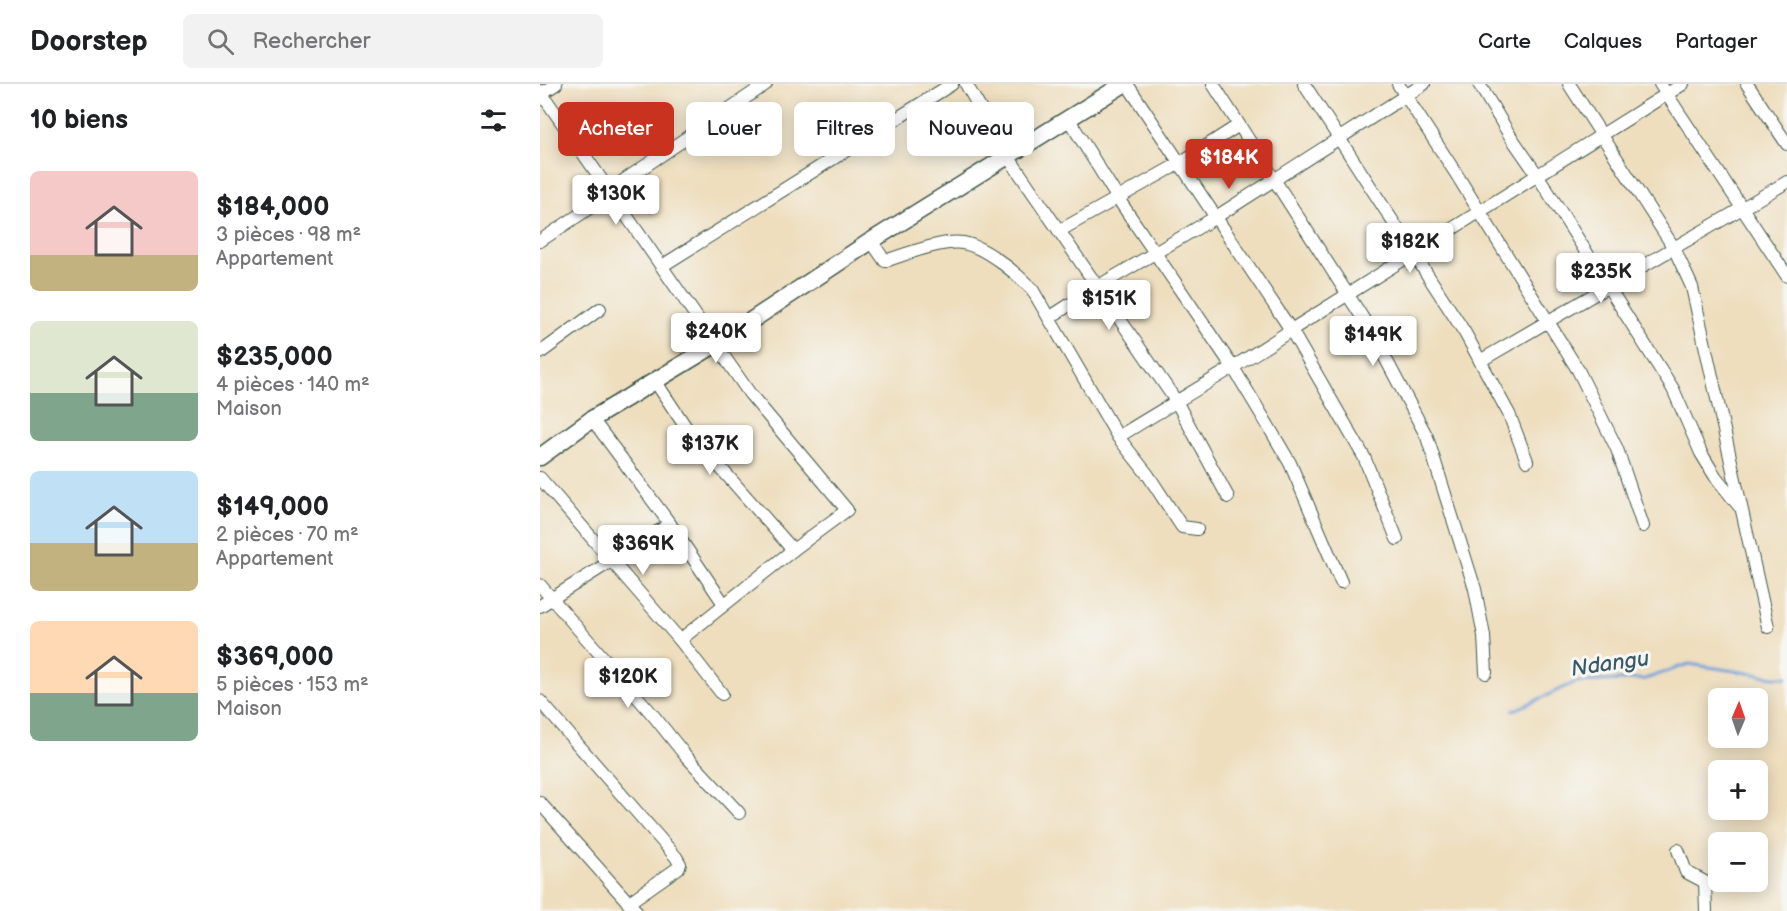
<!DOCTYPE html>
<html lang="fr">
<meta charset="utf-8">
<style>
body{margin:0;font-family:"Balsamiq Sans",sans-serif;background:#f2f2f2;color:#202124;height:100vh;display:flex;flex-direction:column;font-size:22px;white-space:nowrap}
*{box-sizing:border-box;margin:0}
p{font-size:20px;color:#757577}
.icon{flex:none;width:33px;height:33px;fill:none;stroke:currentColor;stroke-width:2;stroke-linecap:round;stroke-linejoin:round}
.map{position:relative;flex:1;overflow:hidden}
.side{display:flex;flex-direction:column;background:#fff;width:540px}
.side>*{flex:none}
.guide{position:absolute;left:18px;top:18px;width:570px;height:54px;display:flex;gap:12px}
.needle{width:39px;rotate:2deg}
.fabs{position:absolute;left:1168px;top:604px;display:grid;gap:12px}
.fabs a{display:grid;place-items:center;width:60px;height:60px;border-radius:9px;background:#fff;box-shadow:0 3px 15px #0003;font-size:30px}
.price{position:absolute;translate:-50% -51px;padding:0 14px;border-radius:6px;background:#fff;color:#222;font-size:20px;line-height:39px;filter:drop-shadow(0 2px 3px #0008)}
.price::after{content:'';position:absolute;left:50%;top:36px;width:18px;height:14px;margin-left:-9px;background:inherit;clip-path:polygon(0 0,100% 0,50% 100%)}
.price.active{background:#c8321e;color:#fff}
ul{padding:0;list-style:none}
li{display:flex;align-items:center;gap:18px;height:150px;padding:0 30px}
li span{display:grid;place-items:center;flex:none;width:168px;height:120px;border-radius:9px;color:#555}
li>.icon{margin-inline-start:auto}
span .icon{width:72px;height:72px;fill:#fffc;stroke-width:1}
li b{font-size:26px}
h2{display:flex;justify-content:space-between;align-items:center;height:72px;padding:0 30px;font-size:26px}
.tag{padding:0 21px;border-radius:9px;background:#fff;box-shadow:0 3px 15px #0003;font-size:21px;line-height:54px}
.tag.active{background:#c8321e;color:#fff}
header{display:flex;align-items:center;gap:36px;box-sizing:border-box;height:84px;padding:0 30px;background:#fff;border-bottom:2px solid #e0e0e0}
header strong{font-size:28px}
nav{display:flex;gap:33px;margin-inline-start:auto;font-size:21px}
.search{width:420px;height:54px;background:#f2f2f2;display:flex;align-items:center;gap:15px;box-sizing:border-box;padding:0 21px;border-radius:9px;color:#757577;font-size:22px}
main{display:flex;flex:1;min-height:0}
.map>svg:first-child{display:block}
.lines{fill:none;stroke-linecap:round;stroke-linejoin:round}
.stream{stroke:#6f9fd9;stroke-width:3}
.minor-casing{stroke:#3e5549;stroke-width:14}
.secondary-casing{stroke:#3e5549;stroke-width:19}
.minor{stroke:#fff;stroke-width:12}
.secondary{stroke:#fff;stroke-width:16}
.labels{text-anchor:middle;dominant-baseline:central;stroke-width:6;stroke-linejoin:round;paint-order:stroke}
.water-label{font-size:22px;font-style:italic;fill:#375a66;stroke:#f6f6f2}
</style>
<header>
<strong>Doorstep</strong>
<div class="search"><svg class="icon" aria-label="search" viewBox="0 0 24 24"><circle cx="10" cy="10" r="6"/><path d="M15 15l6 6"/></svg>Rechercher</div>
<nav><a>Carte</a><a>Calques</a><a>Partager</a></nav>
</header>
<main>
<section class="side">
<h2>10 biens<svg class="icon" aria-label="filters" viewBox="0 0 24 24"><path d="M4 7h16M4 17h16"/><circle cx="9" cy="7" r="2"/><circle cx="15" cy="17" r="2"/></svg></h2>
<ul>
<li><span style="background:linear-gradient(#f6c9c9 70%,#c2b280 0)"><svg class="icon" aria-label="home" viewBox="0 0 24 24"><path d="M3 11l9-7 9 7M6 9v11h12V9"/></svg></span><div><b>$184,000</b><p>3 pièces · 98 m²</p><p>Appartement</p></div></li>
<li><span style="background:linear-gradient(#dfe7d0 60%,#7fa58c 0)"><svg class="icon" aria-label="home" viewBox="0 0 24 24"><path d="M3 11l9-7 9 7M6 9v11h12V9"/></svg></span><div><b>$235,000</b><p>4 pièces · 140 m²</p><p>Maison</p></div></li>
<li><span style="background:linear-gradient(#bfe0f5 60%,#c2b280 0)"><svg class="icon" aria-label="home" viewBox="0 0 24 24"><path d="M3 11l9-7 9 7M6 9v11h12V9"/></svg></span><div><b>$149,000</b><p>2 pièces · 70 m²</p><p>Appartement</p></div></li>
<li><span style="background:linear-gradient(#ffd9b3 60%,#7fa58c 0)"><svg class="icon" aria-label="home" viewBox="0 0 24 24"><path d="M3 11l9-7 9 7M6 9v11h12V9"/></svg></span><div><b>$369,000</b><p>5 pièces · 153 m²</p><p>Maison</p></div></li>
</ul>
</section>
<div class="map">
<svg width="1247" height="827" viewBox="0 0 1247 827">
<rect width="100%" height="100%" fill="#f6f6f2"/>
<filter id="ink" filterUnits="userSpaceOnUse"><feTurbulence type="fractalNoise" baseFrequency=".0167" numOctaves="2"/><feDisplacementMap in="SourceGraphic" scale="12" xChannelSelector="R" yChannelSelector="G"/><feConvolveMatrix kernelMatrix="1 2 1 2 8 2 1 2 1" color-interpolation-filters="sRGB"/></filter>
<filter id="wash" filterUnits="userSpaceOnUse"><feTurbulence type="fractalNoise" baseFrequency=".008" numOctaves="4" result="noise"/><feDisplacementMap in="SourceGraphic" scale="24" xChannelSelector="R" yChannelSelector="G"/><feGaussianBlur stdDeviation="1.35" result="paint"/><feColorMatrix in="noise" values="0 0 0 0 0 0 0 0 0 0 0 0 0 0 0 0 0 1.4 0 .05"/><feComposite in="paint" operator="in"/></filter>
<g filter="url(#wash)">
<rect width="100%" height="100%" fill="#eedebe"/>
<g class="lines">
<polyline class="stream" points="973,627 1036,598 1105,595 1149,580 1234,593 1247,593"/>
</g>
</g>
<g filter="url(#ink)">
<g class="lines">
<defs>
<g id="minor">
<polyline points="426,0 467,71 636,317 688,413"/>
<polyline points="587,0 751,246 824,373 857,455"/>
<polyline points="673,0 831,247 887,353 935,505 944,552 946,589"/>
<polyline points="764,0 925,249 969,330 987,377"/>
<polyline points="858,0 915,88 1038,286 1077,365 1103,442"/>
<polyline points="939,0 969,50 998,92 1133,305 1161,369 1175,392 1199,422"/>
<polyline points="1029,0 1134,164 1152,203 1228,543"/>
<polyline points="1120,0 1247,192"/>
<polyline points="1207,0 1247,60"/>
<polyline points="0,7 210,310 307,426 253,466 140,556"/>
<polyline points="2,9 16,0"/>
<polyline points="528,34 577,113 694,285 723,333 750,379 801,498"/>
<polyline points="519,147 640,79 699,41"/>
<polyline points="0,157 72,109 83,97 226,0"/>
<path d="M331,157L345,177C366,170 402,156 423,159C446,163 476,189 492,205L578,353L608,391L642,443L657,445"/>
<polyline points="122,182 412,0"/>
<polyline points="509,234 557,203 676,133 884,0"/>
<polyline points="0,269 60,225"/>
<polyline points="940,277 1247,98"/>
<polyline points="115,297 149,348 253,466"/>
<polyline points="52,335 130,440 184,520"/>
<path d="M578,353C636,317 695,284 751,246L1143,0"/>
<polyline points="0,394 140,556 182,610"/>
<polyline points="0,501 113,631 145,671 199,729"/>
<polyline points="0,522 130,440"/>
<polyline points="0,617 136,773 140,780 138,784 88,819"/>
<polyline points="0,719 96,827"/>
<polyline points="1138,766 1146,788 1165,798 1166,827"/>
</g>
<polyline id="secondary" points="0,373 52,335 176,260 331,157 584,0"/>
</defs>
<use href="#minor" class="minor-casing"/>
<use href="#secondary" class="secondary-casing"/>
<use href="#minor" class="minor"/>
<use href="#secondary" class="secondary"/>
</g>
</g>
<g class="labels">
<g class="water-label">
<text transform="translate(1070 580) rotate(-8)">Ndangu</text>
</g>
</g>
</svg>
<div class="fabs">
<a><svg class="needle" viewBox="-14 -14 28 28"><path d="M0-13l5 13h-10z" fill="#e53935"/><path d="M0 13l5-13h-10z" fill="#757577"/></svg></a>
<a>+</a>
<a>−</a>
</div>
<b class="price active" style="left:689px;top:106px">$184K</b>
<b class="price" style="left:76px;top:142px">$130K</b>
<b class="price" style="left:870px;top:190px">$182K</b>
<b class="price" style="left:1061px;top:220px">$235K</b>
<b class="price" style="left:569px;top:247px">$151K</b>
<b class="price" style="left:176px;top:280px">$240K</b>
<b class="price" style="left:833px;top:283px">$149K</b>
<b class="price" style="left:170px;top:392px">$137K</b>
<b class="price" style="left:103px;top:492px">$369K</b>
<b class="price" style="left:88px;top:625px">$120K</b>
<div class="guide">
<a class="tag active">Acheter</a>
<a class="tag">Louer</a>
<a class="tag">Filtres</a>
<a class="tag">Nouveau</a>
</div>
</div>
</main>
